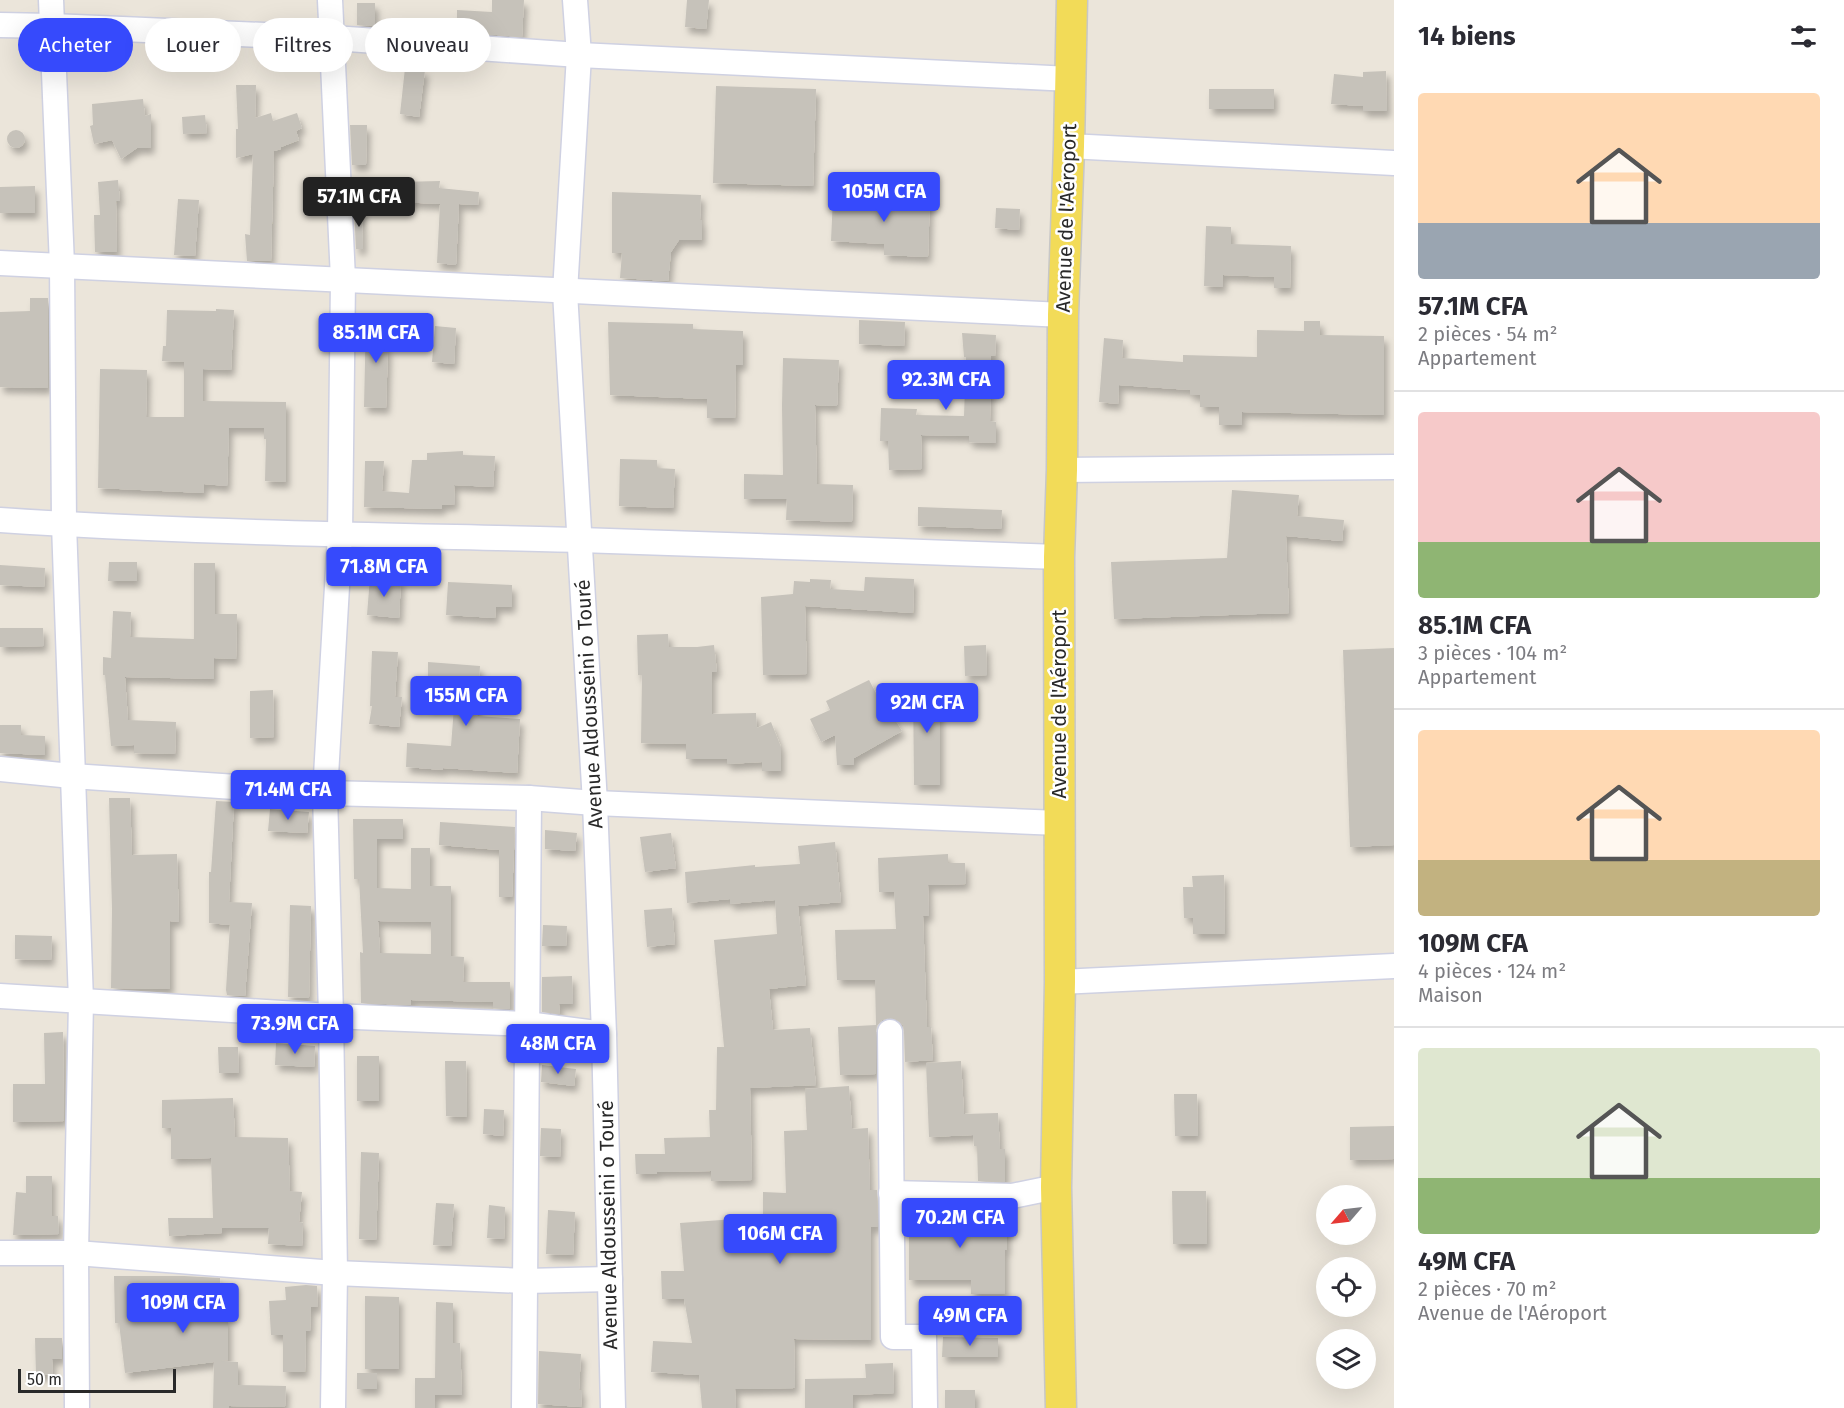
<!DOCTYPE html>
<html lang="fr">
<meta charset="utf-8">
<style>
body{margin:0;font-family:"Fira Sans",sans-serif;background:#f2f2f3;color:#2b2b33;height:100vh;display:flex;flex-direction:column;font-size:22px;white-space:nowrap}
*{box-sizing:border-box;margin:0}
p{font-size:20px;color:#7c7c81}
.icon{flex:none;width:33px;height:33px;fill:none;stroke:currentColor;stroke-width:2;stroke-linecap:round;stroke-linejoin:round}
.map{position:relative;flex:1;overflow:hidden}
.panel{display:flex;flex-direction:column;background:#fff;width:450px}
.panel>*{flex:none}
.top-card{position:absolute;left:18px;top:18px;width:570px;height:54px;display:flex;gap:12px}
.needle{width:39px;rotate:242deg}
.fabs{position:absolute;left:1316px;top:1185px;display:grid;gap:12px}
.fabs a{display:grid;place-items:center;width:60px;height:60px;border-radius:50%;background:#fff;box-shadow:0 6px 24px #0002;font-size:30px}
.scale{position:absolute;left:18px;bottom:15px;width:158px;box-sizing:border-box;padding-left:6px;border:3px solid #292929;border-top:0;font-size:16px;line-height:21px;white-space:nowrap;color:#292929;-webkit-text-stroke:4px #fff;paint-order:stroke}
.price{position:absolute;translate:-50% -51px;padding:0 14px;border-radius:6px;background:#364afc;color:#fff;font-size:20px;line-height:39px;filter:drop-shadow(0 2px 3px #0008)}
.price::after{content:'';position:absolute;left:50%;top:36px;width:18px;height:14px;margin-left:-9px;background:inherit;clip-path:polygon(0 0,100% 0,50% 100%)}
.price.on{background:#222;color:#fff}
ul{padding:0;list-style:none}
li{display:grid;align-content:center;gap:12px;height:318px;padding:0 24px}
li+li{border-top:2px solid #e1e1e2}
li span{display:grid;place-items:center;height:186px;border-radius:6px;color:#555}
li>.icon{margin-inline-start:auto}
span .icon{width:108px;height:108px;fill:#fffc;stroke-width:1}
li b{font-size:26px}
h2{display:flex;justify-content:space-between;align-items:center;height:72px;padding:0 24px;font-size:26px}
.chip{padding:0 21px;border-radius:27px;background:#fff;box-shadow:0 6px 24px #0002;font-size:21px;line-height:54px}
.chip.on{background:#364afc;color:#fff}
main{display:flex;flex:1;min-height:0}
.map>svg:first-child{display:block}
.building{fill:#c6c2ba;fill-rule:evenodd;filter:url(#shadow)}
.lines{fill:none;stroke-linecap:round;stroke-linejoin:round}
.minor-casing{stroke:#cfd1e2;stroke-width:27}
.major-casing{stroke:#c7c7c7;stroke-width:33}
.minor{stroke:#fff;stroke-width:24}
.major{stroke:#f2db58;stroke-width:30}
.labels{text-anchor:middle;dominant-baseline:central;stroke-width:5;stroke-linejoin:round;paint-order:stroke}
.street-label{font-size:20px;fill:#292929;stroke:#fff}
</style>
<main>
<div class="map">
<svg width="1394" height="1408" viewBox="0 0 1394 1408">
<defs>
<filter id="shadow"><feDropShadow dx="3.5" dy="6" stdDeviation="3" flood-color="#0004"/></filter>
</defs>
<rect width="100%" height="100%" fill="#ebe5da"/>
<g class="building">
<polygon points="492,0 524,0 522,37 457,32 457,10 492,12"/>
<polygon points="687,0 709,0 706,29 685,27"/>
<polygon points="357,3 375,3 375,26 357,25"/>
<polygon points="405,68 425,70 419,117 400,114"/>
<polygon points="1386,71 1387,111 1363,111 1363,106 1331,104 1334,74 1363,77 1363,72"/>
<polygon points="236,85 256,85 255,118 271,113 273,121 297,113 302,128 296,131 299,140 281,147 281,149 274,151 271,261 247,261 245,234 250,235 253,154 236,158 236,129 238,129"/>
<polygon points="716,86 816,89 813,186 713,183"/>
<rect x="1209" y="89" width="65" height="20"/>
<polygon points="143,99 145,116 151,114 151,148 137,148 121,159 112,140 94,144 90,126 93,125 92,104"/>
<polygon points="205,115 207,133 183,134 182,117"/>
<polygon points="350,125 367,125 366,165 352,165"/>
<circle cx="16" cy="139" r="9"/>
<polygon points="118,180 120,201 116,201 117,252 95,252 94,215 100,215 98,182"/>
<polygon points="440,181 439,188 479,192 478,205 459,204 456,265 437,263 440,204 399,202 399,182"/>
<polygon points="35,186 35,213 0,213 0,187"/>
<polygon points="612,192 701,195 700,220 702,220 702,240 679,240 671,252 668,281 620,278 622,253 612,253"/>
<polygon points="880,195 930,197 928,257 884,255 884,244 831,241 833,197 880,200"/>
<polygon points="178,199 199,200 195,256 174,255"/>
<polygon points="354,208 362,208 363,249 356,249"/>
<polygon points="996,208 1020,209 1019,230 995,228"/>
<polygon points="1206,226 1231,227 1231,244 1291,246 1290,288 1274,288 1274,277 1223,275 1223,287 1204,286"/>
<polygon points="30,298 48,298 48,388 0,387 0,312 30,311"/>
<polygon points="216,309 234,310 231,370 203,369 203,401 286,402 286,482 265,481 266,439 264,439 264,428 229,428 227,486 204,484 204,493 98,488 100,369 147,370 146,417 184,417 184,362 162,361 163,346 166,346 167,310 216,311"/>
<polygon points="366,316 384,316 384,348 388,348 386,408 364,407"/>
<polygon points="859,320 905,322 904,346 859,344"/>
<polygon points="1304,321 1320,321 1320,335 1384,336 1384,415 1242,412 1242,425 1219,425 1219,407 1200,407 1200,395 1190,395 1190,390 1119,385 1118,404 1099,402 1104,338 1123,340 1122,358 1183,362 1183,355 1257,357 1257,330 1304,331"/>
<polygon points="608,322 693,324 693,329 743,331 743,365 736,365 735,418 707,418 707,399 610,395"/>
<polygon points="435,326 456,328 454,364 432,362"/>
<polygon points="962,333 996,335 995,356 991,356 990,421 996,422 996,443 969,442 969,436 921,435 922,469 889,470 888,441 880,441 881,408 917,409 916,415 964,416 966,357 964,357"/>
<polygon points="783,358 839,360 837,406 815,405 817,484 853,485 852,522 786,520 787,499 744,499 744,474 783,475 782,406"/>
<polygon points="463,451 463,455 495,456 493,487 454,485 455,504 442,505 442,509 364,507 365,461 384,461 382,491 409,493 412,460 427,460 427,453"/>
<polygon points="620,459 657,460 657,468 675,469 673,508 619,506"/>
<polygon points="1232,490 1299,495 1297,516 1344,520 1342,541 1286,536 1289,613 1114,619 1111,562 1227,558"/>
<polygon points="918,507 1002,510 1001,529 918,526"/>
<polygon points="109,562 137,562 137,581 108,581"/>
<polygon points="194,563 215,563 215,614 237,614 236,659 214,658 214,679 125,677 128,720 176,722 175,754 134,753 134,745 111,746 105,675 103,675 103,657 111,658 113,611 131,612 130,637 194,639"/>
<polygon points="0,565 45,568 44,587 0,585"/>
<polygon points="370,577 401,580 399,618 367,615"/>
<polygon points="865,577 914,579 913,613 805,606 807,674 763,675 761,597 793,594 794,581 810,582 810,579 831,580 830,589 864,591"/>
<polygon points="448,582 512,585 512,607 496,607 495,618 446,615"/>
<polygon points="0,628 43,628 44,646 0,647"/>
<polygon points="668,634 669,647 697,647 714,645 717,672 712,672 712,714 756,713 757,728 771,722 781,747 781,771 762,771 762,762 727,764 727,759 686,759 686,744 641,743 642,675 638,675 637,635"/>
<polygon points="986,645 987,675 965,676 964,646"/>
<polygon points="1394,648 1394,845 1350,847 1343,650"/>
<polygon points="372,651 398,652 395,697 402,697 399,727 369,724 372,706 370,706"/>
<polygon points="428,662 480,666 477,716 520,719 517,773 443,768 443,770 406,767 407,743 451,746 454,707 428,707"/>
<polygon points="869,680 884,708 886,706 902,731 854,758 854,765 837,765 835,735 821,742 810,719 830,710 826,701"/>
<polygon points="913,684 940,684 940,785 914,785"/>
<polygon points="273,690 274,737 250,738 250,691"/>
<polygon points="0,725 21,725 21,735 45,736 45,755 0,753"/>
<polygon points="109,798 130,798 132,855 177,854 179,922 170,921 170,989 111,988 112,909"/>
<polygon points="216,801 234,802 229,902 252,903 245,996 227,995 226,990 230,925 209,923 209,872 211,872"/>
<polygon points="270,809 309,812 307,833 268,831"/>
<path d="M353,819H403V839H377V888L411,889V848H430V886H451V956L464,957L463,982H510V1009L493,1008V1002L411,1000V1005L361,1003L360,952L363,953L359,879H354ZM378,921L431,922V954L380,953Z"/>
<polygon points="440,822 515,827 512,897 499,897 499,850 439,845"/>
<polygon points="545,830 577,833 575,851 545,849"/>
<polygon points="671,833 676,868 645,872 640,837"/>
<polygon points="835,842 841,902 798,906 806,985 769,989 773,1030 810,1028 816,1085 750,1088 752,1180 711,1181 711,1171 657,1172 657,1174 636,1174 635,1154 665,1154 664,1138 710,1137 709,1110 716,1110 717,1047 724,1047 714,940 777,934 775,900 730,904 730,899 687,903 685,872 755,865 755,867 800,864 798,846"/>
<polygon points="948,854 948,863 965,863 966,884 928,885 929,916 923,916 927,1027 931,1027 933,1060 905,1062 904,1032 903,1025 897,1020 889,1018 882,1020 877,1026 876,1032 876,1074 840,1075 838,1027 876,1025 875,980 837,980 835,930 896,929 894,892 879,892 878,858"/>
<polygon points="1224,875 1225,934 1193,934 1193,918 1184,918 1183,887 1193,887 1192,876"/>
<polygon points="290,905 311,906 309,998 288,997"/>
<polygon points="672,908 675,944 647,947 644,910"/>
<polygon points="543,925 567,926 566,946 542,946"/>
<polygon points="15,935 52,936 51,960 15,959"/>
<polygon points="572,976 573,1004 559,1004 560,1014 542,1012 542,977"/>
<polygon points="63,1032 64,1121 13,1122 13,1084 45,1084 44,1033"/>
<polygon points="276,1043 315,1046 314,1067 275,1065"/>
<polygon points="218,1047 238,1047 239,1073 219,1073"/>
<rect x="357" y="1056" width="22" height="45"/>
<polygon points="445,1061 466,1061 467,1117 446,1116"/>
<polygon points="961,1061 964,1114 998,1113 1000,1149 1005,1149 1005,1182 978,1181 977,1146 974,1146 973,1135 929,1137 926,1063"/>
<polygon points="542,1065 576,1069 574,1086 541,1082"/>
<polygon points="849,1086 852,1129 868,1128 870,1190 877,1190 878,1227 871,1227 871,1340 794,1339 795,1388 735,1389 736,1408 702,1408 699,1375 651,1372 653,1341 692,1343 684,1299 662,1299 661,1271 684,1271 680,1223 763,1217 763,1192 786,1193 784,1131 807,1130 805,1089"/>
<polygon points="1174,1094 1197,1094 1198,1136 1175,1136"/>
<polygon points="233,1098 235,1137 288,1138 290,1191 302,1192 299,1222 303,1223 302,1246 268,1244 269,1228 222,1228 222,1233 169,1236 168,1218 213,1218 211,1158 171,1159 171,1128 162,1128 162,1100"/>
<polygon points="484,1109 504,1110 503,1136 483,1134"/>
<polygon points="1394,1126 1394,1159 1350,1160 1350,1127"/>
<polygon points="541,1128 561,1129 560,1157 540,1156"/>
<polygon points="361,1152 379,1153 376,1240 359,1239"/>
<polygon points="26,1176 52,1176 52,1216 58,1216 59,1234 13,1235 16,1192 26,1193"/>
<polygon points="1172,1191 1206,1191 1207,1244 1173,1244"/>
<polygon points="436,1203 454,1204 451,1246 433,1245"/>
<polygon points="489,1205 505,1207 504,1239 487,1238"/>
<polygon points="934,1209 984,1210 984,1216 1007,1216 1007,1250 1005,1250 1005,1294 971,1294 971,1280 909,1280 909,1219 934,1219"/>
<polygon points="548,1210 575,1212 573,1255 546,1254"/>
<polygon points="114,1276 184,1276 220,1278 221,1318 228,1319 228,1360 221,1361 238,1362 238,1385 286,1386 285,1407 229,1406 229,1408 213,1408 214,1362 125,1373 119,1323 115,1323"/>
<polygon points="306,1285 317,1286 318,1307 311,1307 310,1331 306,1331 305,1372 283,1372 283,1335 271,1335 269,1301 286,1300 285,1287"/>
<polygon points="365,1296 399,1297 399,1369 365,1369"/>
<polygon points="436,1302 453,1303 453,1343 460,1343 462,1395 435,1395 435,1408 415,1408 415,1378 435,1378"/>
<polygon points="943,1337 998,1338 998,1357 942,1357"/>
<polygon points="35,1338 62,1338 62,1359 52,1359 53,1375 36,1375"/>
<polygon points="539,1351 581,1354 579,1390 582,1390 581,1407 538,1404"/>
<polygon points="893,1363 894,1393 853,1395 853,1408 805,1408 805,1379 866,1378 865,1364"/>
<rect x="357" y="1373" width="20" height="16"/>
<rect x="945" y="1390" width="30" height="18"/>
</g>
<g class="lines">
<defs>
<g id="minor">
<polyline points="51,0 62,265 64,524 81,1001 76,1253 77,1408"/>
<polyline points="330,0 343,279 340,535 325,793 331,1016 335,1273 333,1408"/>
<polyline points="575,0 579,55 565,292 595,803 604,1034 613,1408"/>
<polyline points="0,25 52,26 333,38 579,55 1070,79"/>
<polyline points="1069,146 1394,163"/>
<polyline points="0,263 1063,315"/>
<polyline points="1062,470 1394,467"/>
<path d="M0,520C193,533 387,535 580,540C740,545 899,551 1059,557"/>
<polyline points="0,769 72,776 325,793 529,798 595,803 1059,823"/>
<polyline points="1060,982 1394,966"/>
<polyline points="0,996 331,1016 527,1024 604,1034"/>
<polyline points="890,1032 893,1337 924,1337 925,1408"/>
<polyline points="891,1193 1012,1196 1056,1187"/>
<polyline points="0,1253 76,1253 335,1273 525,1281 610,1279"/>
<polyline points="524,1408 529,798"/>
</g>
<polyline id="major" points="1061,1408 1056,1187 1060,982 1059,557 1062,470 1063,315 1069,146 1072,0"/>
</defs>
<use href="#minor" class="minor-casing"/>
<use href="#major" class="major-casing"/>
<use href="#minor" class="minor"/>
<use href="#major" class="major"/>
</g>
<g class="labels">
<g class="street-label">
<text transform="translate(1066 218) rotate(-88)">Avenue de l'Aéroport</text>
<text transform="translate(589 704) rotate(-93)">Avenue Aldousseini o Touré</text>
<text transform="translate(1059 704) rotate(-90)">Avenue de l'Aéroport</text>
<text transform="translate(608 1225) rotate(-91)">Avenue Aldousseini o Touré</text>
</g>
</g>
</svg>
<div class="fabs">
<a><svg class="needle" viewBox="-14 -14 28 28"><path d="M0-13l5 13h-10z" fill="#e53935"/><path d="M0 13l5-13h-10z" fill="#7c7c81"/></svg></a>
<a><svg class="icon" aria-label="locate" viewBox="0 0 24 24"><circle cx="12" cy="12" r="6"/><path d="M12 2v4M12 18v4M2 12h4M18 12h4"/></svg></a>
<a><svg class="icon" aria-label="layers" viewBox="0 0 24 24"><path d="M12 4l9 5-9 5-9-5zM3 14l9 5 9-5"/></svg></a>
</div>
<div class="scale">50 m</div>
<b class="price" style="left:884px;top:223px">105M CFA</b>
<b class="price on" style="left:359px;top:228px">57.1M CFA</b>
<b class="price" style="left:376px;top:364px">85.1M CFA</b>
<b class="price" style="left:946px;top:411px">92.3M CFA</b>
<b class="price" style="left:384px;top:598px">71.8M CFA</b>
<b class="price" style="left:466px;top:727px">155M CFA</b>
<b class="price" style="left:927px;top:734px">92M CFA</b>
<b class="price" style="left:288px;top:821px">71.4M CFA</b>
<b class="price" style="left:295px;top:1055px">73.9M CFA</b>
<b class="price" style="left:558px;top:1075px">48M CFA</b>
<b class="price" style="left:960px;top:1249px">70.2M CFA</b>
<b class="price" style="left:780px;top:1265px">106M CFA</b>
<b class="price" style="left:183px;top:1334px">109M CFA</b>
<b class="price" style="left:970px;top:1347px">49M CFA</b>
<div class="top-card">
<a class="chip on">Acheter</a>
<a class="chip">Louer</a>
<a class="chip">Filtres</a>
<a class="chip">Nouveau</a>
</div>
</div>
<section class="panel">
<h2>14 biens<svg class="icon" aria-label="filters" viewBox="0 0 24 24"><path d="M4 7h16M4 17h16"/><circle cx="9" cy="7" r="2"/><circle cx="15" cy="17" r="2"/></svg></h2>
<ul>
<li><span style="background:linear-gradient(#ffd9b3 70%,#9aa5b1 0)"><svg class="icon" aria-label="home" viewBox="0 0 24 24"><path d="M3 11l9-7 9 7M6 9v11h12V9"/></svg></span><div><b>57.1M CFA</b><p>2 pièces · 54 m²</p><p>Appartement</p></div></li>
<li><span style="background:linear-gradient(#f6c9c9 70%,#8fb573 0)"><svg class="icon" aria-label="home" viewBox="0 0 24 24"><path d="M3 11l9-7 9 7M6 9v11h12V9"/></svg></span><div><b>85.1M CFA</b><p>3 pièces · 104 m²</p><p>Appartement</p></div></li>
<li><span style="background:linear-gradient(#ffd9b3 70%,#c2b280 0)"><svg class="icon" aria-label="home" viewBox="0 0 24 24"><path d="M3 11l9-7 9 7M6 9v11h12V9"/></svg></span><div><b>109M CFA</b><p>4 pièces · 124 m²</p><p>Maison</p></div></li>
<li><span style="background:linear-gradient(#dfe7d0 70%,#8fb573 0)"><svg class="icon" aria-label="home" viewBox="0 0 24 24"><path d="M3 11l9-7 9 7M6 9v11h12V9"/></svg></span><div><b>49M CFA</b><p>2 pièces · 70 m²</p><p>Avenue de l'Aéroport</p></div></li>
</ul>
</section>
</main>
